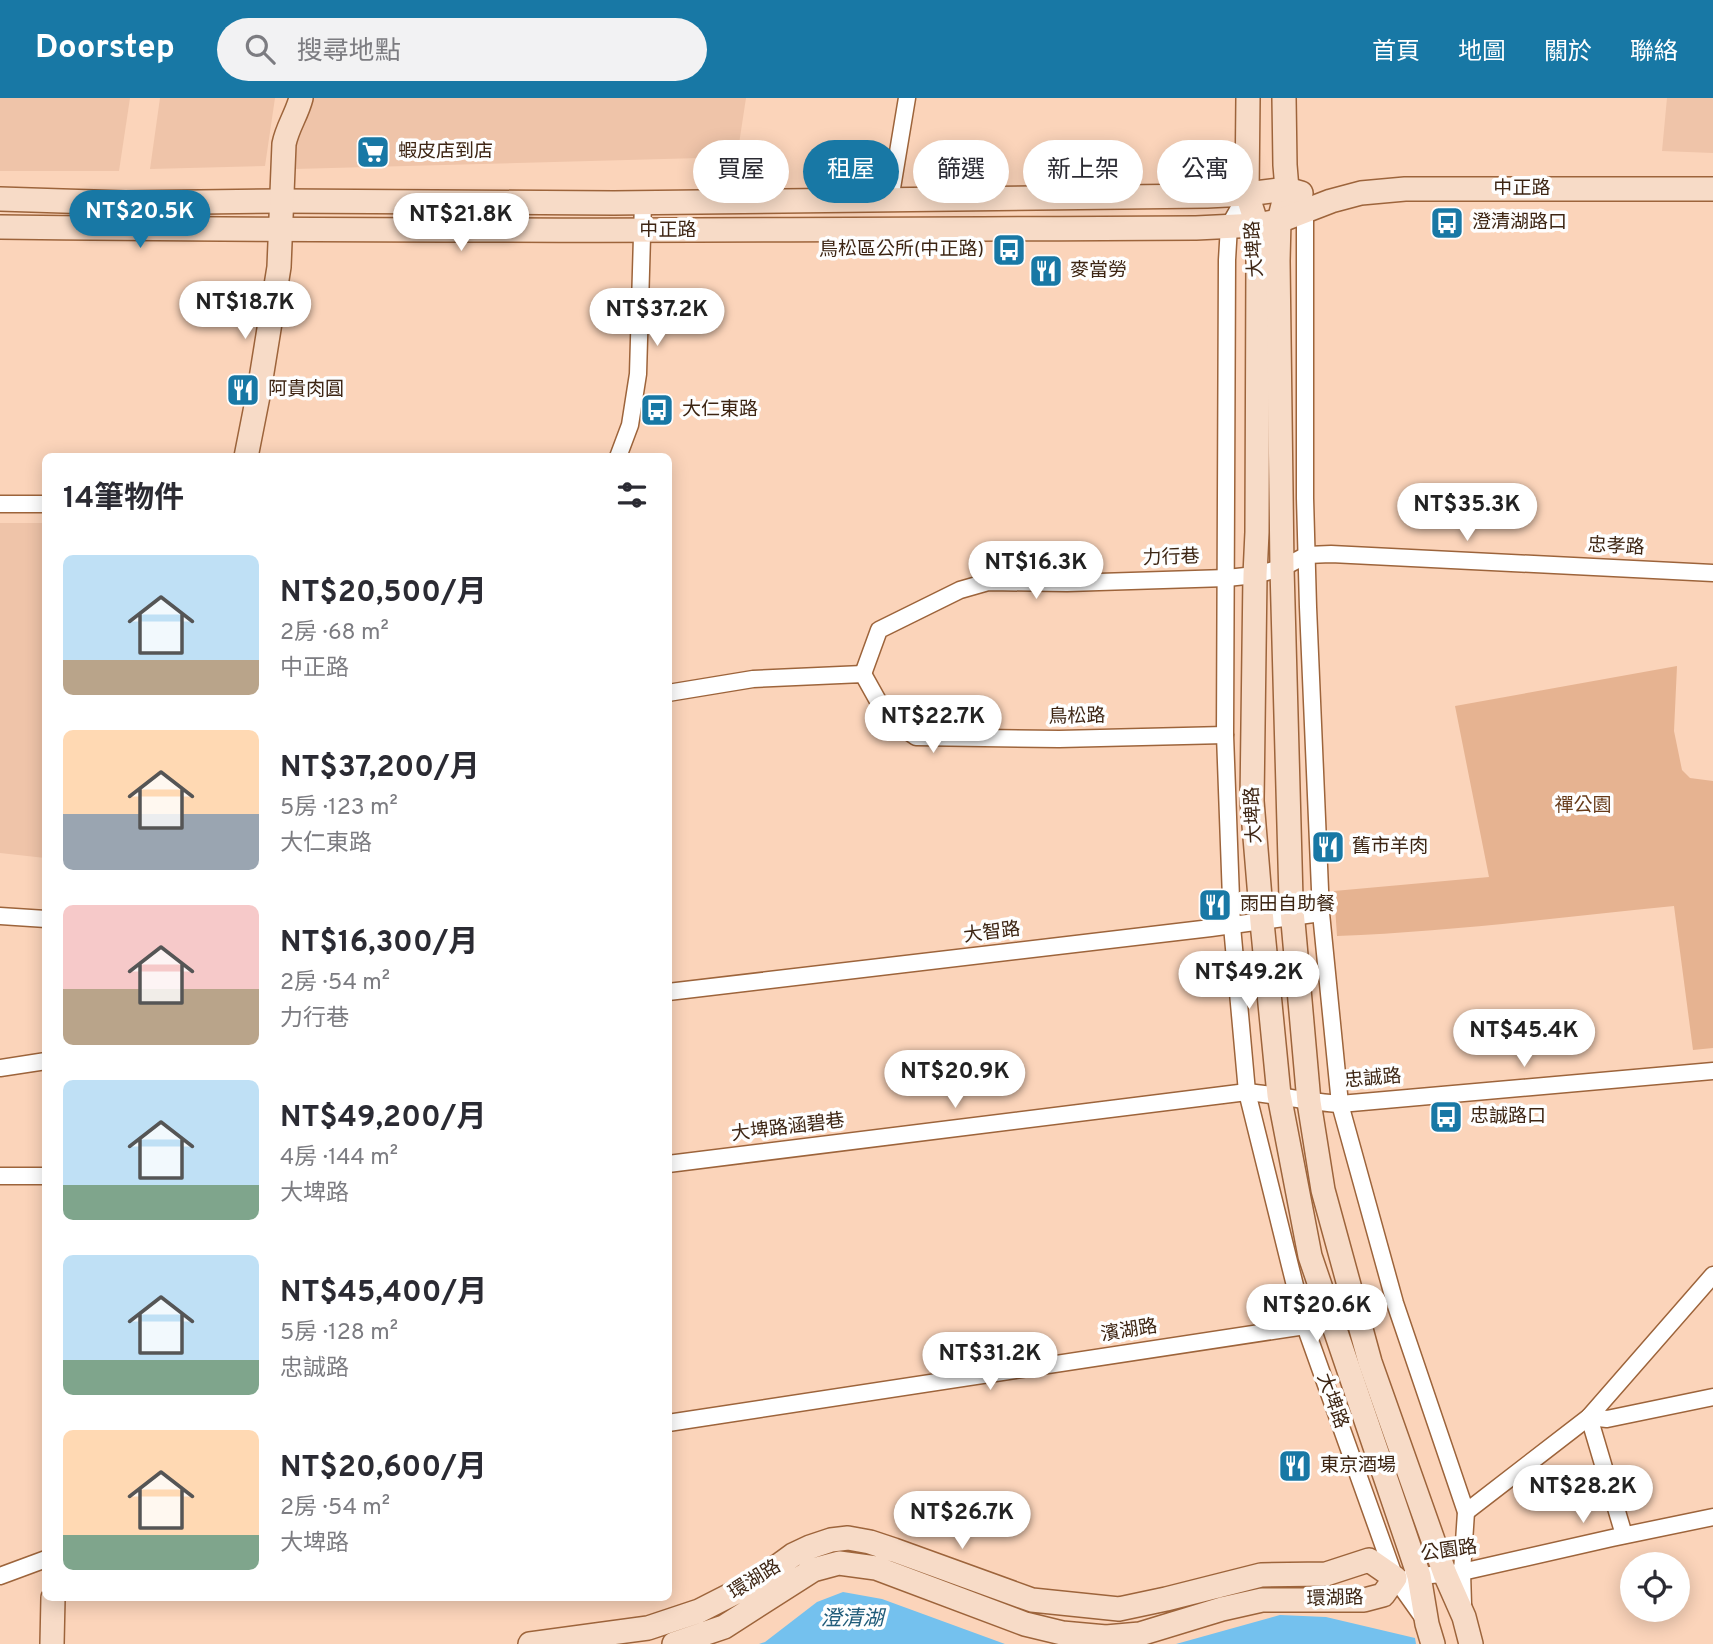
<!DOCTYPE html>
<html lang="zh-TW">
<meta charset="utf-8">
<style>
body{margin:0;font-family:Overpass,"Noto Sans TC",sans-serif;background:#f2f2f3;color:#2b2b33;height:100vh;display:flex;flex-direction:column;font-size:26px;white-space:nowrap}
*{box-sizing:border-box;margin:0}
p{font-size:23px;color:#7c7c81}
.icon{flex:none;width:38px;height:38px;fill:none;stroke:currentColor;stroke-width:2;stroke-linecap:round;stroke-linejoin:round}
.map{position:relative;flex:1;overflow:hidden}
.sheet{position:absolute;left:42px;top:355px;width:630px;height:1148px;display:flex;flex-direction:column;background:#fff;border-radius:10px;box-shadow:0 4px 18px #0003}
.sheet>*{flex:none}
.hud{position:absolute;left:693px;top:42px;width:665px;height:63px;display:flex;gap:14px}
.tools{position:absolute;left:1620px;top:1454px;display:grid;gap:14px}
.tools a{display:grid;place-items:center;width:70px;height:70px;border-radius:50%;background:#fff;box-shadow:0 4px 18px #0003;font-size:35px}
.price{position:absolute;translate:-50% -60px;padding:0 16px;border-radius:24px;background:#fff;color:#222;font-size:23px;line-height:46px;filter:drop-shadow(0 2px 4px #0008)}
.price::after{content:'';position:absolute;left:50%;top:42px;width:21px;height:16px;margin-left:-10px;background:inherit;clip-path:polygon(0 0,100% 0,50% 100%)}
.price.current{background:#1878a5;color:#fff}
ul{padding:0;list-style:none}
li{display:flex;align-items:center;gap:21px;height:175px;padding:0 21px}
li span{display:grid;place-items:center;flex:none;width:196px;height:140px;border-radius:10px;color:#555}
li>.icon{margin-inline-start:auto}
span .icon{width:84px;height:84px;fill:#fffc;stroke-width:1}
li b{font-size:30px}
h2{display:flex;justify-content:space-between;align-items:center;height:84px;padding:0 21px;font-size:30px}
.tag{padding:0 24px;border-radius:32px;background:#fff;box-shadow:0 4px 18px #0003;font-size:24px;line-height:63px}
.tag.current{background:#1878a5;color:#fff}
header{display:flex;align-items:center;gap:42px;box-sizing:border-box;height:98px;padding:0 35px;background:#1878a5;color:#fff}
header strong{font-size:33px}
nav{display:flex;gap:38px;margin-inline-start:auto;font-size:24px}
.search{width:490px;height:63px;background:#f2f2f3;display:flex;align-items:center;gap:18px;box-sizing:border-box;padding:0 24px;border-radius:38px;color:#7c7c81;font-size:26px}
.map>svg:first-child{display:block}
.built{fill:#efc4a9}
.green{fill:#e6b391}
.water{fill:#74c1ee}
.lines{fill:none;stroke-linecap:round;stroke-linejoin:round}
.street-casing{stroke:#9d643b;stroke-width:19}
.secondary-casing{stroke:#9d643b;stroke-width:26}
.street{stroke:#fff;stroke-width:16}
.secondary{stroke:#f7dbc7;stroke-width:23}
.labels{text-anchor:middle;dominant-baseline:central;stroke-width:7;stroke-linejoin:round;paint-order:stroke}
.poi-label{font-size:19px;fill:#3d2513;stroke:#fefefe;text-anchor:start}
.street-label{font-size:19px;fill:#3d2513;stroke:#fefefe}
.park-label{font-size:19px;fill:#663a18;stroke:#fefefe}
.water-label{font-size:21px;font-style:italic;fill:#215c7a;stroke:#fefefe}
</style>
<header>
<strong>Doorstep</strong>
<div class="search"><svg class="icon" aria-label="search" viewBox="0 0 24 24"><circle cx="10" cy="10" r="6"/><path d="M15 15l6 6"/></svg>搜尋地點</div>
<nav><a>首頁</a><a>地圖</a><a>關於</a><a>聯絡</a></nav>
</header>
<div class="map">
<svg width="1713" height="1546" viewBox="0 0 1713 1546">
<rect width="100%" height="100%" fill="#fbd4ba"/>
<g class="built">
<polygon points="0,0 130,0 119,73 0,73"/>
<polygon points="160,0 275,0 265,68 150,71"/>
<polygon points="312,0 746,0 737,59 294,71 297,35"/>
<polygon points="1667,0 1713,0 1713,55 1662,53"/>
<polygon points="0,425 45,425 45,760 0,755"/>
</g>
<path class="green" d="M1677,568L1674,633L1682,672L1690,680L1713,683V950L1693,952L1674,808C1562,819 1450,834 1337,838L1334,793L1489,779L1455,608Z"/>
<g class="water">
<polygon points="843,1494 882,1501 1005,1546 759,1546 765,1544 817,1504"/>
<polygon points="1280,1517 1326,1519 1415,1540 1416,1546 1176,1546"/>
</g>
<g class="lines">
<defs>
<g id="street">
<polyline points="1247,96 1229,128 1227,162 1225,637 1232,828 1247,994 1305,1228 1395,1480 1424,1521"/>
<polyline points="890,102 907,0"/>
<polyline points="1300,107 1305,112 1305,400 1308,509 1321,815 1340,1006 1395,1205 1466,1414 1462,1474 1463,1507"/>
<polyline points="618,359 630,327 638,276 643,104"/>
<polyline points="0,406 46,406"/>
<polyline points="863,576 879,532 960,492 988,484 1067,485 1227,480 1255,477 1282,470 1307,457 1331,456 1713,475"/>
<polyline points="668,595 753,581 863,576 887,619 916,639 1059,641 1225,637"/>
<polyline points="0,818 46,821"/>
<polyline points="668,894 1211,830 1321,815"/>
<polyline points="0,970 46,963"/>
<path d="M668,1066L1247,994C1278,997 1308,1004 1340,1006L1713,973"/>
<polyline points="0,1078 46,1078"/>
<polyline points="1589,1319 1607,1321 1713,1299"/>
<polyline points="1589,1319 1624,1437"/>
<polyline points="668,1325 1305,1228"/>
<polyline points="1466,1414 1589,1319 1713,1177"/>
<polyline points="0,1478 46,1461"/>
<polyline points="1410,1479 1462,1474 1612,1440 1713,1419"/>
</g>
<g id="secondary">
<polyline points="1248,0 1247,96 1257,127 1258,163 1257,434 1255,477 1252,703 1262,824 1279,997 1310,1158 1419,1478 1427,1526 1433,1546"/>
<polyline points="1284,0 1285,67 1287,91 1279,123 1278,163 1282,470 1291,801 1309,1004 1323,1092 1370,1264 1445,1476 1464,1519 1471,1546"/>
<polyline points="0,101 125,105 281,103 614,105 1207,98 1247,96 1287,91 1301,95"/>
<path d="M0,129C399,134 797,132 1196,130L1257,127L1279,123L1331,103L1361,95L1405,91H1713"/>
<path d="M246,359L259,293L279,169L284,46C287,30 297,16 301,0"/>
<polyline points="52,1546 53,1500"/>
<polyline points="530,1546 648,1530 699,1513 756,1484 793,1457 810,1449 831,1442 848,1440 870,1444 894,1452 1032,1502 1119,1511 1166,1501 1261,1477 1326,1476 1369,1462 1395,1480 1383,1497 1364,1502 1262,1502 1222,1511 1140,1536 1106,1539 1062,1535 1025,1526 876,1470 839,1465 813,1472 724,1529 674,1546"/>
</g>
</defs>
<use href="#street" class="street-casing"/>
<use href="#secondary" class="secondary-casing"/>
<use href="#street" class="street"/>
<use href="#secondary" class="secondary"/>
</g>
<defs>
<symbol id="supermarket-square" viewBox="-11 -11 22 22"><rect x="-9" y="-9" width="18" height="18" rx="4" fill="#1878a5" stroke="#fefefe"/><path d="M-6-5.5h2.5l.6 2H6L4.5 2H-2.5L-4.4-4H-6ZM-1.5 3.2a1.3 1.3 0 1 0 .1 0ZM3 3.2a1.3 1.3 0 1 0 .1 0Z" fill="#fff"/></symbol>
<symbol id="bus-square" viewBox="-11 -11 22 22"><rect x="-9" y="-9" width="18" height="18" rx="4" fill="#1878a5" stroke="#fefefe"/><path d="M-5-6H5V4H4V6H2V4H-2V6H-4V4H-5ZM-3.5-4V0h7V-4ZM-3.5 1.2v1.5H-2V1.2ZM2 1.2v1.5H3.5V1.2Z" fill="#fff"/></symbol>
<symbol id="restaurant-square" viewBox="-11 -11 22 22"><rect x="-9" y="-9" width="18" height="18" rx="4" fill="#1878a5" stroke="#fefefe"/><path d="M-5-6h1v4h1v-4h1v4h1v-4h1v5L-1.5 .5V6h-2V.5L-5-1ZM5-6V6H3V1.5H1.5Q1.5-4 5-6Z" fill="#fff"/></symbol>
</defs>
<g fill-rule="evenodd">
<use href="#supermarket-square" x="354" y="35" width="38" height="38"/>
<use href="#bus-square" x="1428" y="106" width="38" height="38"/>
<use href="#bus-square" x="990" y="133" width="38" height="38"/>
<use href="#restaurant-square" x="1027" y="154" width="38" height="38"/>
<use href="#restaurant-square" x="224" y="273" width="38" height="38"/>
<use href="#bus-square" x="638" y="293" width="38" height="38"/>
<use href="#restaurant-square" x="1309" y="730" width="38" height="38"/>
<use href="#restaurant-square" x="1196" y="788" width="38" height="38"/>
<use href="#bus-square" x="1427" y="1000" width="38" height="38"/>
<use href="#restaurant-square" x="1276" y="1349" width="38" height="38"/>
</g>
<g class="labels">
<g class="poi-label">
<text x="398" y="54">蝦皮店到店</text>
<text x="1472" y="125">澄清湖路口</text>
<text x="984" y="152" text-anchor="end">鳥松區公所(中正路)</text>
<text x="1070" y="173">麥當勞</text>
<text x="268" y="292">阿貴肉圓</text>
<text x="682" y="312">大仁東路</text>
<text x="1352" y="749">舊市羊肉</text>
<text x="1240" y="807">雨田自助餐</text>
<text x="1470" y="1019">忠誠路口</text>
<text x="1320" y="1368">東京酒場</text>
</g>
<g class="street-label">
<text x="1522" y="91">中正路</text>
<text x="668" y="133">中正路</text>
<text transform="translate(1255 151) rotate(-94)">大埤路</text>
<text transform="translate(1616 449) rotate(3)">忠孝路</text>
<text transform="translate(1171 460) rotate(-2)">力行巷</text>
<text transform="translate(1077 619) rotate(-1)">鳥松路</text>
<text transform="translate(1254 717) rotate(-93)">大埤路</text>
<text transform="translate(992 835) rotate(-7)">大智路</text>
<text transform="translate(1373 981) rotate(-5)">忠誠路</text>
<text transform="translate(788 1030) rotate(-7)">大埤路涵碧巷</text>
<text transform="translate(1129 1233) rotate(-9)">濱湖路</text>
<text transform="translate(1332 1303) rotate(70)">大埤路</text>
<text transform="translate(1449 1453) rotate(-8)">公園路</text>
<text transform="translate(755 1482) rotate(-32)">環湖路</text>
<text transform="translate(1335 1501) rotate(-2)">環湖路</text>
</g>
<g class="park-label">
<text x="1583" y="708">禪公園</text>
</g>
<g class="water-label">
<text x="852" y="1521">澄清湖</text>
</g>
</g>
</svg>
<div class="tools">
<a><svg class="icon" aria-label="locate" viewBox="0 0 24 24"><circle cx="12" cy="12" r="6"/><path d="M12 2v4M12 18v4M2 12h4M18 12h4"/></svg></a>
</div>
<b class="price current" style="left:140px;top:152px">NT$20.5K</b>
<b class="price" style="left:461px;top:155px">NT$21.8K</b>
<b class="price" style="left:245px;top:243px">NT$18.7K</b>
<b class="price" style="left:657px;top:250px">NT$37.2K</b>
<b class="price" style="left:1467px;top:445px">NT$35.3K</b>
<b class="price" style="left:1036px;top:503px">NT$16.3K</b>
<b class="price" style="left:933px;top:657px">NT$22.7K</b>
<b class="price" style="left:1249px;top:913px">NT$49.2K</b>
<b class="price" style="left:1524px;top:971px">NT$45.4K</b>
<b class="price" style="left:955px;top:1012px">NT$20.9K</b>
<b class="price" style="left:1317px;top:1246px">NT$20.6K</b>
<b class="price" style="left:990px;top:1294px">NT$31.2K</b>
<b class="price" style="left:1583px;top:1427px">NT$28.2K</b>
<b class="price" style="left:962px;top:1453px">NT$26.7K</b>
<div class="hud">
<a class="tag">買屋</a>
<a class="tag current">租屋</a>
<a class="tag">篩選</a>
<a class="tag">新上架</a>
<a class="tag">公寓</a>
</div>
<section class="sheet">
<h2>14筆物件<svg class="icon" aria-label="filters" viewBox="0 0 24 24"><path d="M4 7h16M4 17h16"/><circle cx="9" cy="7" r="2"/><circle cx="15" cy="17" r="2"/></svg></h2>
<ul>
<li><span style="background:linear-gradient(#bfe0f5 75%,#b9a48a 0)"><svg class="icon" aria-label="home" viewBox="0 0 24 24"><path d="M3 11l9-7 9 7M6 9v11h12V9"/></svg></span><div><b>NT$20,500/月</b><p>2房 · 68 m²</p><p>中正路</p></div></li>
<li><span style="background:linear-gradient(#ffd9b3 60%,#9aa5b1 0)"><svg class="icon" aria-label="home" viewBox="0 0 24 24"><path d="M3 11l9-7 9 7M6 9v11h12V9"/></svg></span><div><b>NT$37,200/月</b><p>5房 · 123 m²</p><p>大仁東路</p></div></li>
<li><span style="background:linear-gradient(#f6c9c9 60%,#b9a48a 0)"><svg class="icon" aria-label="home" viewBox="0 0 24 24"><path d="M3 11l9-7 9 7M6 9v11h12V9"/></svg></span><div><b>NT$16,300/月</b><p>2房 · 54 m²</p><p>力行巷</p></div></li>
<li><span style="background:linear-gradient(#bfe0f5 75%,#7fa58c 0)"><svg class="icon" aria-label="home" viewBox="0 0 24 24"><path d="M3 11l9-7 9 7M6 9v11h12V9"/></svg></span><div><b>NT$49,200/月</b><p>4房 · 144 m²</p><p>大埤路</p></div></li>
<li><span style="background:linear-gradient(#bfe0f5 75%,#7fa58c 0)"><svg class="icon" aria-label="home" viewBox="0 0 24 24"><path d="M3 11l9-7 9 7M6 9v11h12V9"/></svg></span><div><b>NT$45,400/月</b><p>5房 · 128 m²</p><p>忠誠路</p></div></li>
<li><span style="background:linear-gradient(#ffd9b3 75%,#7fa58c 0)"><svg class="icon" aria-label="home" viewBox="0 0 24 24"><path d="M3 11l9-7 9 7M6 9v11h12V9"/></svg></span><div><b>NT$20,600/月</b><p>2房 · 54 m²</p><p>大埤路</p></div></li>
</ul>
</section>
</div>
